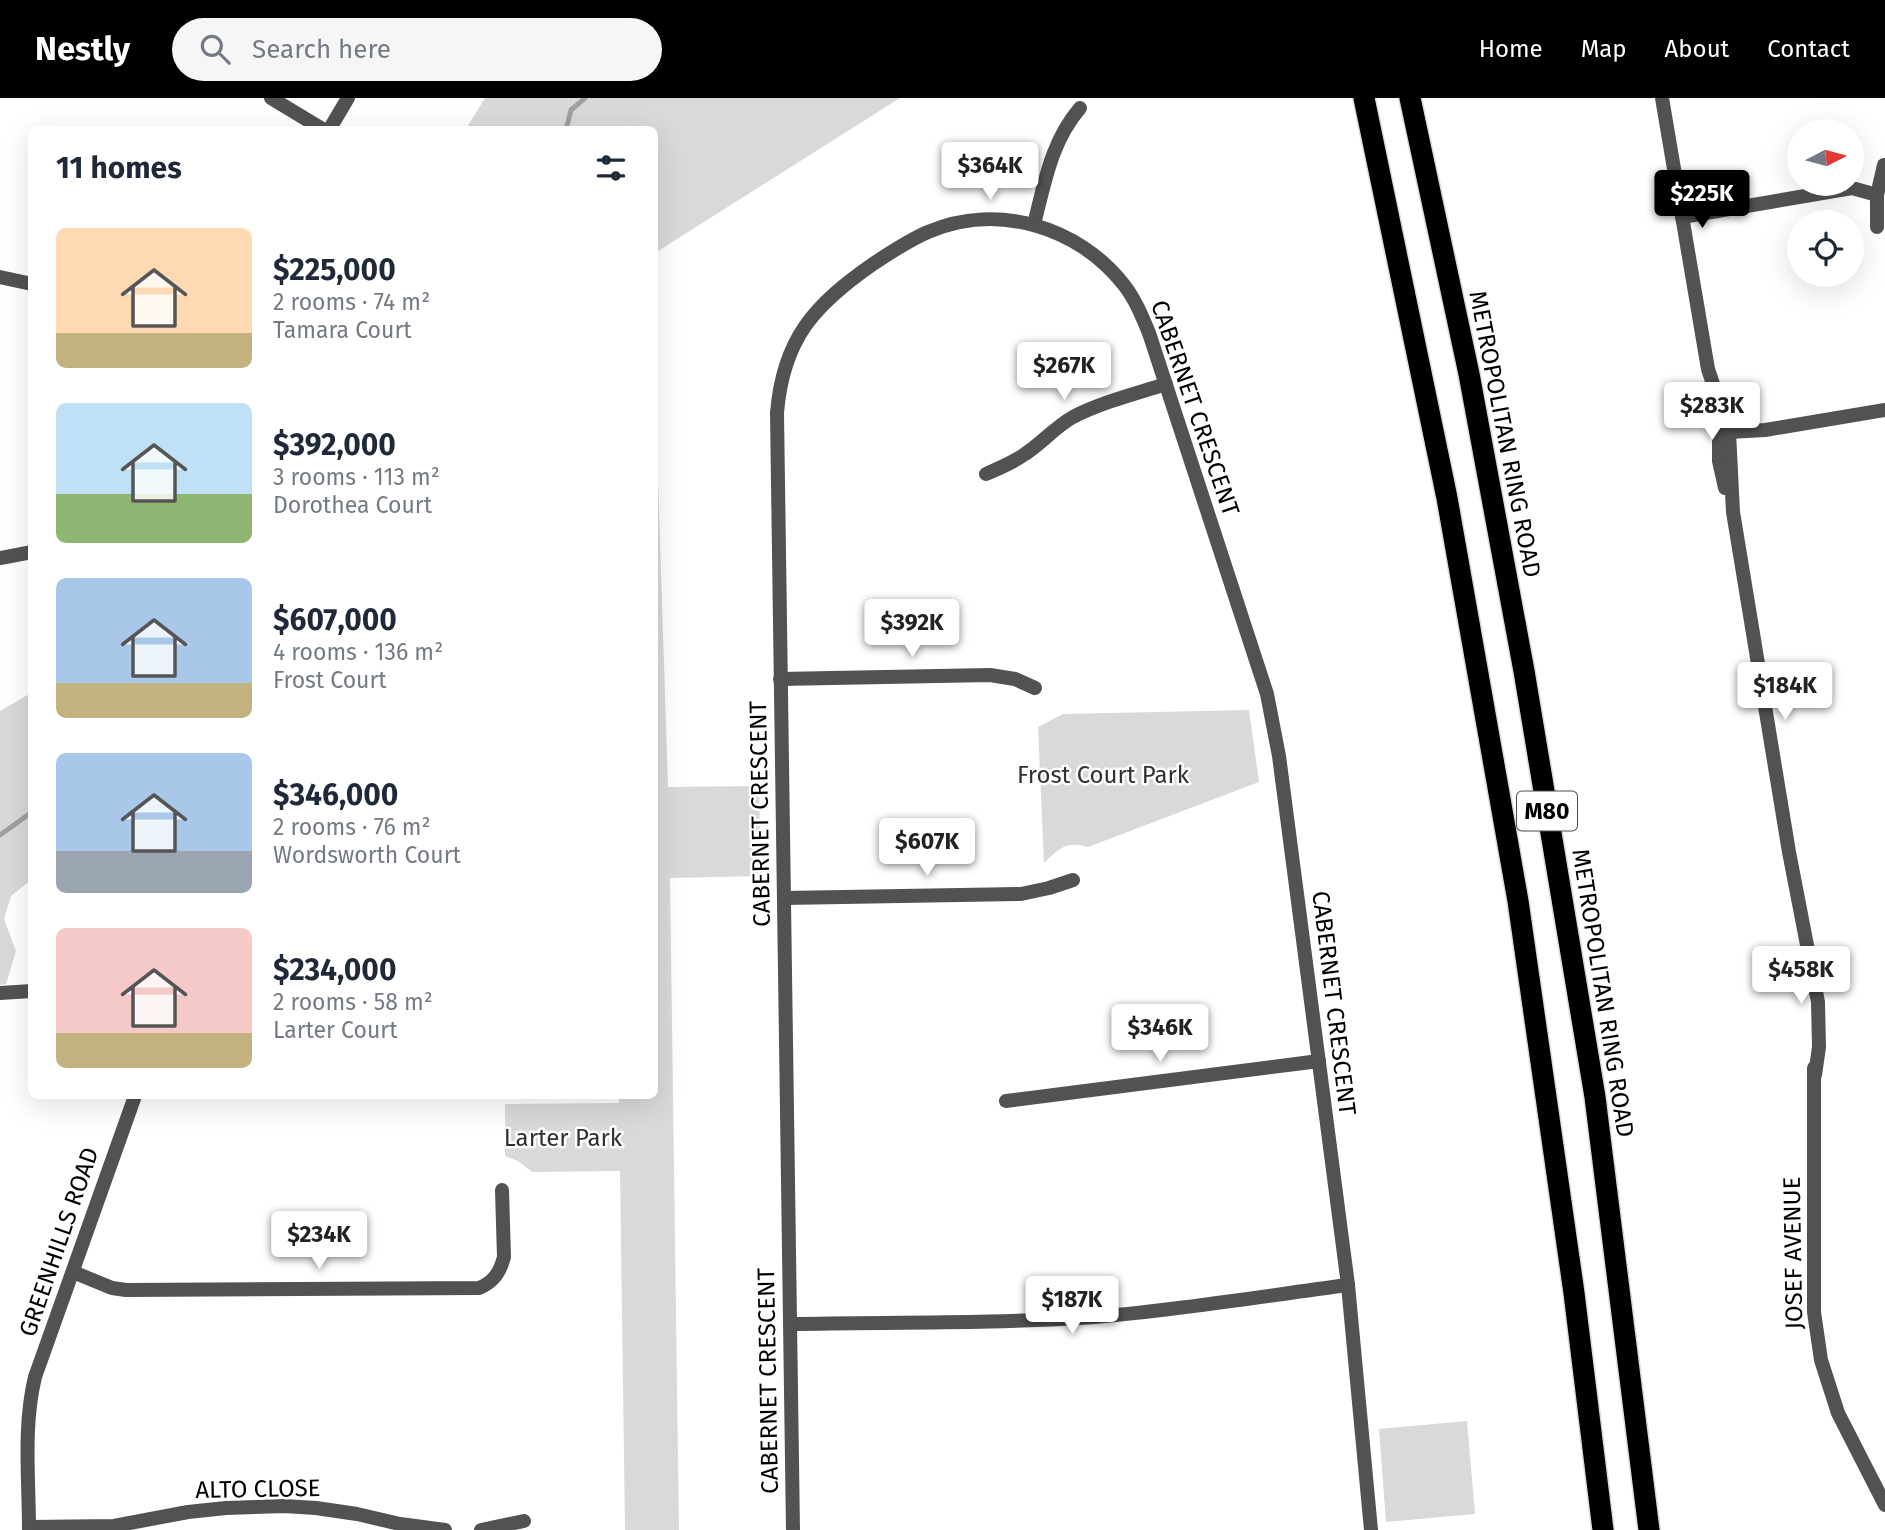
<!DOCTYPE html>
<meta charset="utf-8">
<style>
body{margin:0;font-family:"Fira Sans",sans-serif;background:#f6f6f7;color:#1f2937;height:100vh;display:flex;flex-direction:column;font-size:26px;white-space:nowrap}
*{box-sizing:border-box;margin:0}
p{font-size:23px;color:#747a83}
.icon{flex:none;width:38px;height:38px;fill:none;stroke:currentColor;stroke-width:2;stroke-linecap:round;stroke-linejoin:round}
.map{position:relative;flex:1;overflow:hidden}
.drawer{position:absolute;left:28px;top:28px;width:630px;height:973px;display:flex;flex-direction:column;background:#fff;border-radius:10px;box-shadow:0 7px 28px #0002}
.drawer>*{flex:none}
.needle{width:46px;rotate:84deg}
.fabs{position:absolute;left:1787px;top:21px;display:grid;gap:14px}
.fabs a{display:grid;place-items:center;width:77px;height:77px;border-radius:50%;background:#fff;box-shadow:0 7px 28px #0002;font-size:35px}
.price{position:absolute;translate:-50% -60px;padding:0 16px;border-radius:7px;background:#fff;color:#222;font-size:23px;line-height:46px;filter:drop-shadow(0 2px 4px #0008)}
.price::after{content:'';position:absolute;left:50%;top:42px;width:21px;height:16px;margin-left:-10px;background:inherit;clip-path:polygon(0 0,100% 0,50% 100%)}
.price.current{background:#000;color:#fff}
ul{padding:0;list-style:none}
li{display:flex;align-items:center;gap:21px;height:175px;padding:0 28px}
li span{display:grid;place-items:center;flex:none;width:196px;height:140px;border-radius:10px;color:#555}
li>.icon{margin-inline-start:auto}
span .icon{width:84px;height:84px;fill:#fffc;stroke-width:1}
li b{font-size:30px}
h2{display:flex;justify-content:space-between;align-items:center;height:84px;padding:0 28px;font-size:30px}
header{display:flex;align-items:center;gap:42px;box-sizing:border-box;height:98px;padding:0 35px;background:#000;color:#fff}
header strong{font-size:33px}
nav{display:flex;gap:38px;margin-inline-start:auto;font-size:24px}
.search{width:490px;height:63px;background:#f6f6f7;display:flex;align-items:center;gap:18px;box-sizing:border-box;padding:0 24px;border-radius:38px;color:#747a83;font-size:26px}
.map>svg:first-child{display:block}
.green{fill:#d9d9d9}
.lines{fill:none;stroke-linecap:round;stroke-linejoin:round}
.stream{stroke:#a0a0a0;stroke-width:5}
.motorway-casing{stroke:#dbdbdb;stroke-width:24}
.minor{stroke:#525252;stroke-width:14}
.motorway{stroke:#000;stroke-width:21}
.labels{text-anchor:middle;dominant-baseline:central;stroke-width:5;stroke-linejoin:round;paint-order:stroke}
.shield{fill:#fff;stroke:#4c4c4c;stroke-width:2}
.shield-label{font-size:23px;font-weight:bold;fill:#000}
.street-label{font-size:24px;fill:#000;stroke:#fff}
.park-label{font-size:24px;fill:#303030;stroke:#fff}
</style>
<header>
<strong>Nestly</strong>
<div class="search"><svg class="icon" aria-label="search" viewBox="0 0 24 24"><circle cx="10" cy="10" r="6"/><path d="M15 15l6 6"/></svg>Search here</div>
<nav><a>Home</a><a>Map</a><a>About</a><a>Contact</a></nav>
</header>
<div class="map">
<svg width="1885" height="1432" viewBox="0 0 1885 1432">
<rect width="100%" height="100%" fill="#fff"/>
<g class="green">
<polygon points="485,0 900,0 655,155 654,32 466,31"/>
<polygon points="655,290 668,689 759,688 761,778 670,780 679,1432 625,1432 620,1073 532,1074 518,1063 505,1058 505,1006 619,1005 619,998 654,998"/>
<polygon points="31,595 31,782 11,798 4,821 16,853 6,886 0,887 0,613"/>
<path d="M1249,612L1259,684L1088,749C1066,743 1060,750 1044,765L1038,629L1063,616Z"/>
<polygon points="1467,1323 1475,1416 1386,1424 1379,1331"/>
</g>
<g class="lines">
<g class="stream">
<polyline points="566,32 571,12 585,0"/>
<polyline points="0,737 32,714"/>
</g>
<defs>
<g id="motorway">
<polyline points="1364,0 1447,400 1518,803 1574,1195 1603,1432"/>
<polyline points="1410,0 1469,276 1524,573 1595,999 1649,1432"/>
</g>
</defs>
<use href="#motorway" class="motorway-casing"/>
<g class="minor">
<polyline points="271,0 324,32"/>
<polyline points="1662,0 1708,271 1729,334 1733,414 1789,754 1818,904 1819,949 1815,977"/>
<polyline points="329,32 348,0"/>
<polyline points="1682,119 1852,90 1877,97"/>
<path d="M1034,126C1045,84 1051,44 1080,10"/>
<polyline points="1877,129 1877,97 1884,67"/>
<polyline points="0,179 32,186"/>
<polyline points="1709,297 1711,316 1719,339 1719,363 1725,390"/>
<polyline points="1719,339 1729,334 1765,332 1885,312"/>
<path d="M986,376C999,370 1013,365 1025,356C1042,345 1055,329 1073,319C1102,304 1135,296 1166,286"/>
<polyline points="0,460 32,454"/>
<polyline points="780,581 990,577 1015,581 1035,590"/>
<polyline points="784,800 1021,796 1049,790 1073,782"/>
<polyline points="0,895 32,893"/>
<polyline points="1814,970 1814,1214 1821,1262 1838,1315 1885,1407"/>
<polyline points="1006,1003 1319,963"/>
<path d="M73,1174L112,1190L126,1192L479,1190C494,1184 500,1174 504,1159L502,1092"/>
<path d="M791,1226C892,1224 993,1226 1094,1219C1179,1212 1264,1198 1348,1187"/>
<polyline points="29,1429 114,1428 188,1414 226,1410 284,1408 316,1410 357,1416 400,1426 445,1432"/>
<path d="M29,1432C29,1381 23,1328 35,1279L135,998"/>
<polyline points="481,1432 524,1423"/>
<path d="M793,1432L777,315C783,241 814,207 873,166C891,154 909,142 928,134C998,104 1079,129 1124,187C1135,201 1142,218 1149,235L1267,596L1279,658L1348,1187L1371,1432"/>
</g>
<use href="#motorway" class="motorway"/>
</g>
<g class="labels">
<rect class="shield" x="1517" y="693.5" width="60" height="39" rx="5"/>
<g class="shield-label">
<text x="1547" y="713">M80</text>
</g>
<g class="street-label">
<text transform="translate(1195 310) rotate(71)">CABERNET CRESCENT</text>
<text transform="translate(1505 336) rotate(79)">METROPOLITAN RING ROAD</text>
<text transform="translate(760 716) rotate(-91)">CABERNET CRESCENT</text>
<text transform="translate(1603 895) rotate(81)">METROPOLITAN RING ROAD</text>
<text transform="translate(1334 905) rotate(83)">CABERNET CRESCENT</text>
<text transform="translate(59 1144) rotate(-71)">GREENHILLS ROAD</text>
<text transform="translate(1793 1155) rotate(-91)">JOSEF AVENUE</text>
<text transform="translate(768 1283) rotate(-91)">CABERNET CRESCENT</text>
<text transform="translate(258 1391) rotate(-1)">ALTO CLOSE</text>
</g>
<g class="park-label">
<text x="1103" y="677">Frost Court Park</text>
<text x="563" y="1040">Larter Park</text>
</g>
</g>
</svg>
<div class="fabs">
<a><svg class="needle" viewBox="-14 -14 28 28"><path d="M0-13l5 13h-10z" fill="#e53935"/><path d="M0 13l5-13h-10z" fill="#747a83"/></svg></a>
<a><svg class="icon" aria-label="locate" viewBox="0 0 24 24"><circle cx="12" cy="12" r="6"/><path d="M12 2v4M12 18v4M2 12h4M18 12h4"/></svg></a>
</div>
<b class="price" style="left:990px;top:104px">$364K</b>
<b class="price current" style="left:1702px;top:132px">$225K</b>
<b class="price" style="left:1064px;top:304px">$267K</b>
<b class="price" style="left:1712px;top:344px">$283K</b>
<b class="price" style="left:912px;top:561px">$392K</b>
<b class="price" style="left:1785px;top:624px">$184K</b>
<b class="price" style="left:927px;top:780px">$607K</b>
<b class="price" style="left:1801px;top:908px">$458K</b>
<b class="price" style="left:1160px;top:966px">$346K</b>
<b class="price" style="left:319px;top:1173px">$234K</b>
<b class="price" style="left:1072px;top:1238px">$187K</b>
<section class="drawer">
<h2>11 homes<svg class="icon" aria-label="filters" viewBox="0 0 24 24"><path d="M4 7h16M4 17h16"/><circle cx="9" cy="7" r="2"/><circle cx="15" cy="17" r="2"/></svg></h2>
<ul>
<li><span style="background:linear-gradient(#ffd9b3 75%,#c2b280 0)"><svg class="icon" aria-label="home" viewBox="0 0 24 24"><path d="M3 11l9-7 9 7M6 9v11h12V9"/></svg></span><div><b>$225,000</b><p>2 rooms · 74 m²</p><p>Tamara Court</p></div></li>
<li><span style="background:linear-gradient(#bfe0f5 65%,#8fb573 0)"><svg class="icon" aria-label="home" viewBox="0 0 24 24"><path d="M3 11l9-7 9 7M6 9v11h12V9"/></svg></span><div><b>$392,000</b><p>3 rooms · 113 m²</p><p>Dorothea Court</p></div></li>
<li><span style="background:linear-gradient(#a9c7e8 75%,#c2b280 0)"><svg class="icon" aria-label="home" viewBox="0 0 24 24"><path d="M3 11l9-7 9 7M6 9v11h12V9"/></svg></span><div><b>$607,000</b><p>4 rooms · 136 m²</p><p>Frost Court</p></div></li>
<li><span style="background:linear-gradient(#a9c7e8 70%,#9aa5b1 0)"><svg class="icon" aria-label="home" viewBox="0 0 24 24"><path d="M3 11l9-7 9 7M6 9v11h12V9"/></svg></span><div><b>$346,000</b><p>2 rooms · 76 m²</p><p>Wordsworth Court</p></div></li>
<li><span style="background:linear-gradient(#f6c9c9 75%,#c2b280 0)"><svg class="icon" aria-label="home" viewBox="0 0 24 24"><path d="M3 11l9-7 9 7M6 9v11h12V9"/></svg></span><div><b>$234,000</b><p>2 rooms · 58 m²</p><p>Larter Court</p></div></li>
</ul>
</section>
</div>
